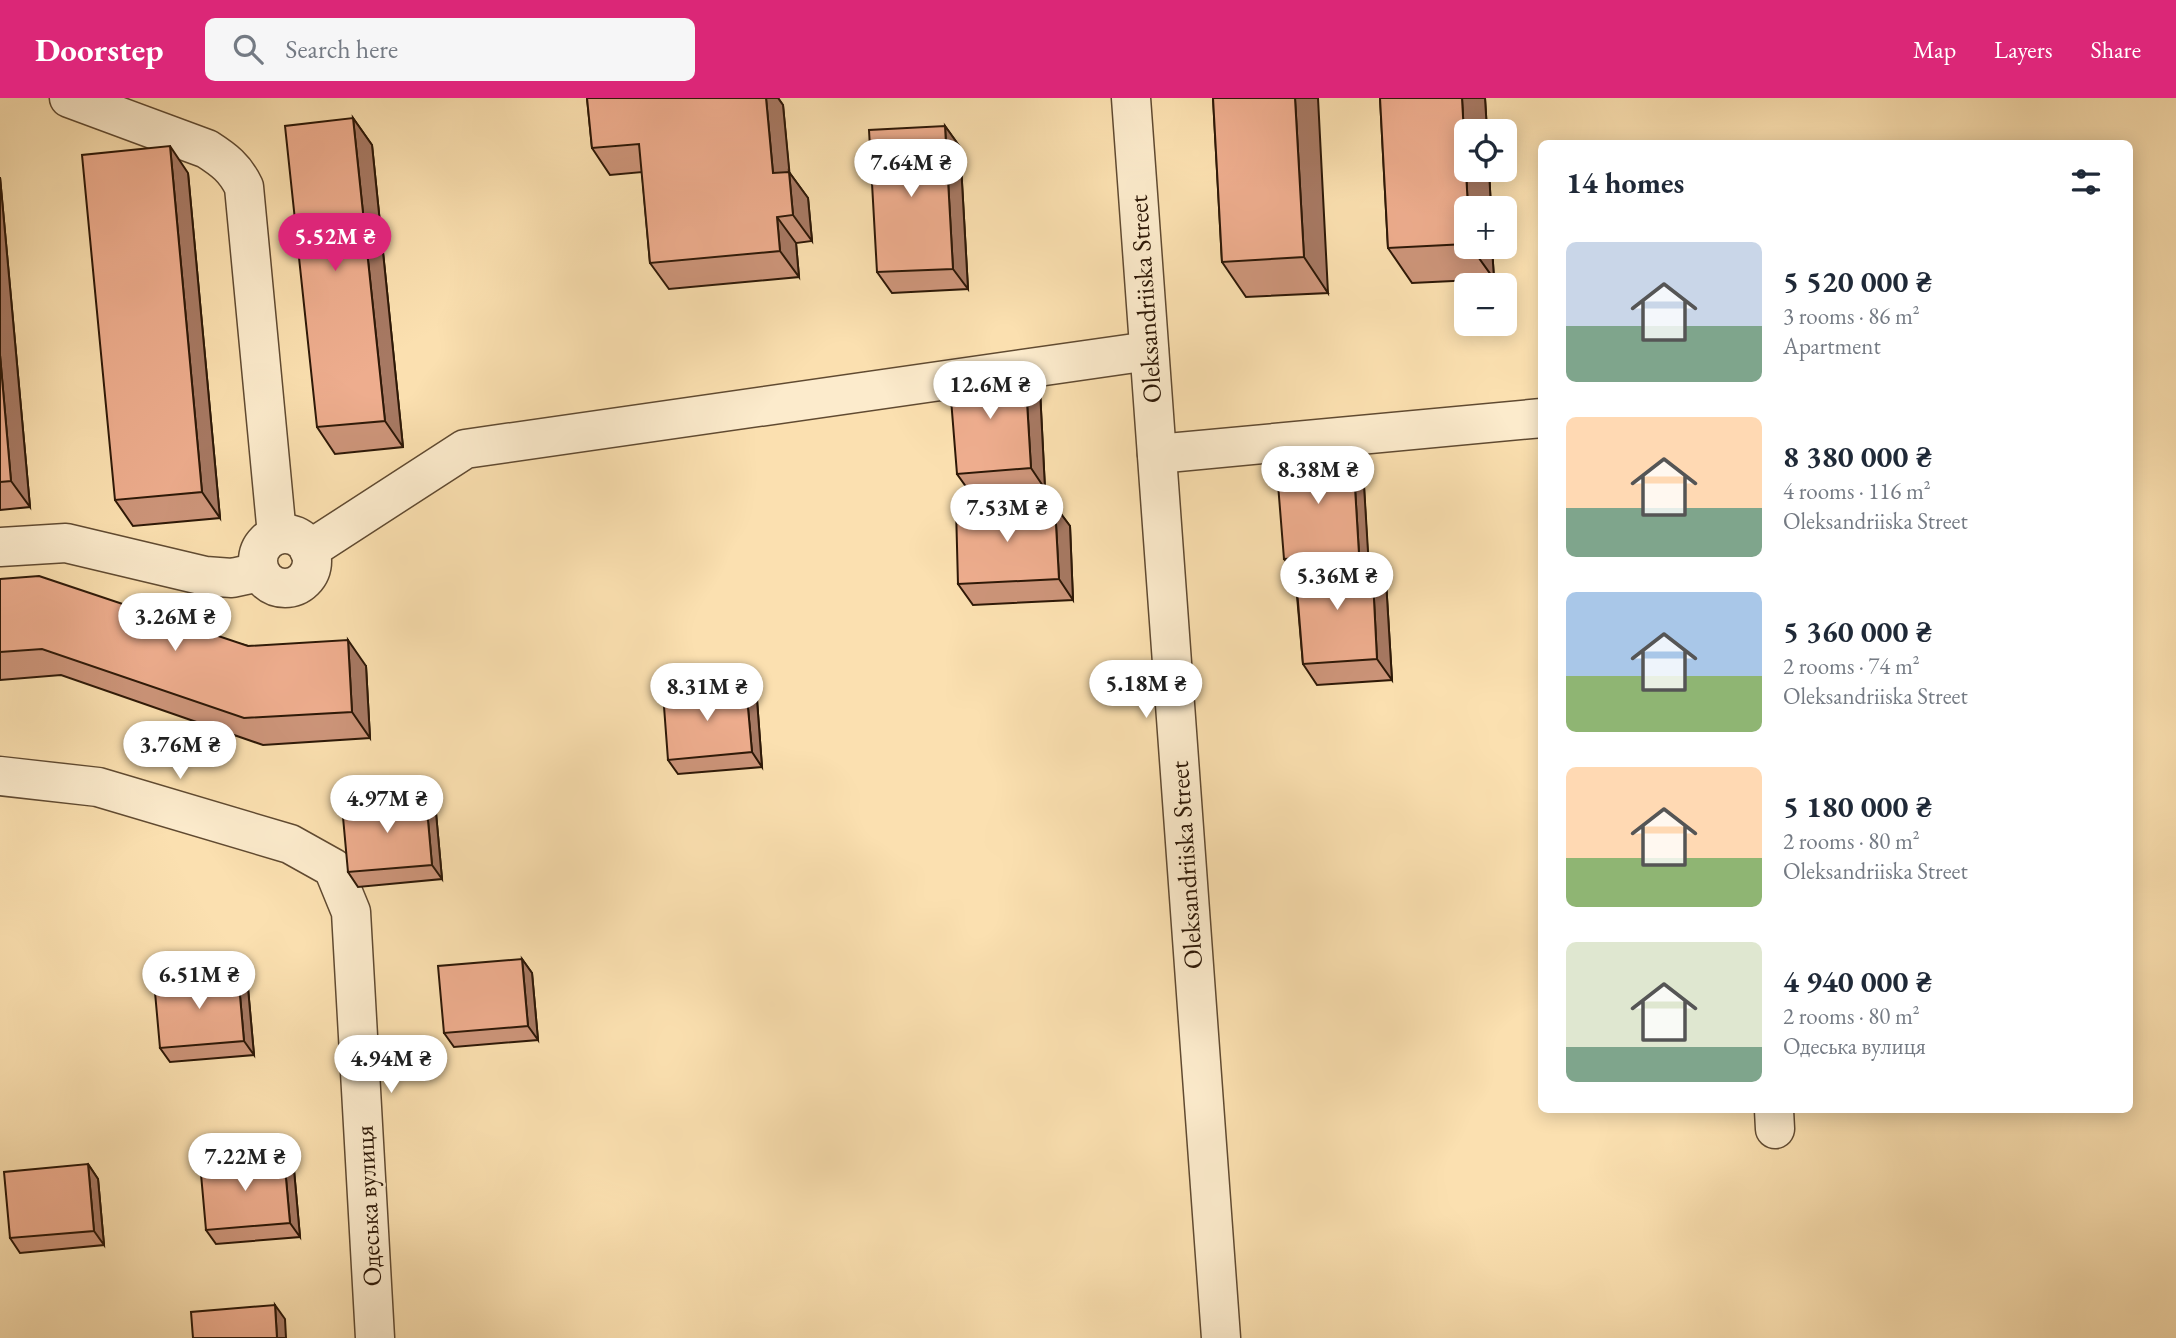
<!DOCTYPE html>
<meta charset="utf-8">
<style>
body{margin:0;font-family:"EB Garamond",serif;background:#f6f6f7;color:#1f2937;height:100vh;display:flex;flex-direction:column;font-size:26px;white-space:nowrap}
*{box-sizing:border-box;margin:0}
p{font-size:23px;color:#747a83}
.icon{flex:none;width:38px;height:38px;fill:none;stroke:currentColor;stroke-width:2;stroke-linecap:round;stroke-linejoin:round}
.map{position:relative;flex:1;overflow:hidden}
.panel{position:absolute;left:1538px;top:42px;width:595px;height:973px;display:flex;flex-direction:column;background:#fff;border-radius:10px;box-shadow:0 4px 18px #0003}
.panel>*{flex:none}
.tools{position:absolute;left:1454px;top:21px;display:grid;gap:14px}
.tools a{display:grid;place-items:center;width:63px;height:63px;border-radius:10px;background:#fff;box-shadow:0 4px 18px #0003;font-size:35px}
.price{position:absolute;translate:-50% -60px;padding:0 16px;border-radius:24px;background:#fff;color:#222;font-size:23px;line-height:46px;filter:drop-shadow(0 2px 4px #0008)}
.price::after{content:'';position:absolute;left:50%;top:42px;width:21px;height:16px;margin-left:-10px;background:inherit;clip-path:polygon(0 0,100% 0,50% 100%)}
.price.current{background:#db2777;color:#fff}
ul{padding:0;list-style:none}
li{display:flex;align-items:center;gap:21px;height:175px;padding:0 28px}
li span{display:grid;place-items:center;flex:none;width:196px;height:140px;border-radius:10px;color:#555}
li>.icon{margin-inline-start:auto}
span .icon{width:84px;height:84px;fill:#fffc;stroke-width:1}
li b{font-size:30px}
h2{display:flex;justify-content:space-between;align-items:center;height:84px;padding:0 28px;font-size:30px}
header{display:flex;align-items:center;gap:42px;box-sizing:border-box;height:98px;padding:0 35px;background:#db2777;color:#fff}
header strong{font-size:33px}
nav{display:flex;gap:38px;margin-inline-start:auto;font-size:24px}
.search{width:490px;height:63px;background:#f6f6f7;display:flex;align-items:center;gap:18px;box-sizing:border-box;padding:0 24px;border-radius:10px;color:#747a83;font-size:26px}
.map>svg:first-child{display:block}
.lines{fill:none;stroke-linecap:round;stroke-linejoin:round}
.minor-casing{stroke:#604a31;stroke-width:41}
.minor{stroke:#fcebcc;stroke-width:38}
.wall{fill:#cd957a;stroke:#2d1807;stroke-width:2}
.shaded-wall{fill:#a77963;stroke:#2d1807;stroke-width:2}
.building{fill:#eead8e;stroke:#2d1807;stroke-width:2}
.labels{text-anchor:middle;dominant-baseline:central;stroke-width:5;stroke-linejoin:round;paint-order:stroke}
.street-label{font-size:26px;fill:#2d1807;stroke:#fcebcc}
</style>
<header>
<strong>Doorstep</strong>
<div class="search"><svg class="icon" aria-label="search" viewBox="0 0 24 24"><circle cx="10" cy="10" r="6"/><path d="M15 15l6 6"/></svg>Search here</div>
<nav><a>Map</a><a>Layers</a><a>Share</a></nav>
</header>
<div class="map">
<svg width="2176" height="1240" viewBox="0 0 2176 1240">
<rect width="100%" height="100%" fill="#fbe0b0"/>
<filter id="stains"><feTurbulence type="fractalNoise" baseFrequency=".00286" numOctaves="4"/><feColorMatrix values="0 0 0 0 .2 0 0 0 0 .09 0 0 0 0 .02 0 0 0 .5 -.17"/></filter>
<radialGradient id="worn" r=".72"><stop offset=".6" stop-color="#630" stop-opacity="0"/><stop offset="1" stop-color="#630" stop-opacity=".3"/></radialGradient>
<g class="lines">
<defs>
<g id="minor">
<path d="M69,0L207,51C224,62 235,70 244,89L277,437"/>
<polyline points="1131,0 1221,1240"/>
<polyline points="1157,356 1542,320"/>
<circle cx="285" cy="463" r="27"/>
<polyline points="0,449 66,445 205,478 232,480 259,474"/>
<polyline points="309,452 465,351 1149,253"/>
<polyline points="0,678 98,689 290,746 333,770 351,814 375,1240"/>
<polyline points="1774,1012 1775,1031"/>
</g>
</defs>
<use href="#minor" class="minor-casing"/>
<use href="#minor" class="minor"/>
</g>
<g class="wall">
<polygon points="587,0 778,0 783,7 789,74 808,100 812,143 796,145 799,179 669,191 650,165 642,74 610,77 592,50"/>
<polygon points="1213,0 1328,195 1246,199 1222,164"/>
<polygon points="1380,0 1485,0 1487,33 1466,72 1489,72 1491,110 1466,110 1466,149 1492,149 1494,181 1412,185 1388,150"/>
<polygon points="353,20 372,47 403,349 335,356 317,329"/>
<polygon points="945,28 960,49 968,191 892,195 877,174"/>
<polygon points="188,75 220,420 133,428 115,402"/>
<polygon points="0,79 30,409 0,412"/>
<polygon points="1040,292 1045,391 972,397 957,376"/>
<polygon points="1353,356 1363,371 1368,462 1386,483 1392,582 1317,587 1303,566 1295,475 1284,461"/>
<polygon points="1055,408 1070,428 1073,502 973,507 958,486"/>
<polygon points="0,481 248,548 366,568 370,640 263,647 61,577 0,582"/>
<polygon points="746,588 757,602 762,669 678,676 668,662"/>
<polygon points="436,715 442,781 358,789 348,774"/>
<polygon points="522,861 532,875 538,942 454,949 444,935"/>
<polygon points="248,890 254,957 170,964 160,950"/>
<polygon points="88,1066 98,1081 104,1147 20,1155 10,1140"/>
<polygon points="294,1072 300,1139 216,1146 206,1132"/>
</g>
<g class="shaded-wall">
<polygon points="766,0 778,0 783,7 792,101 773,75"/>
<polygon points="1295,0 1318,0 1328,195 1304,159"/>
<polygon points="1462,0 1485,0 1487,33 1466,33 1466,72 1489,72 1491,110 1468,110"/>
<polygon points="353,20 372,47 403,349 385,323"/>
<polygon points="945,28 960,49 968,191 953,171"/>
<polygon points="170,48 188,75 220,420 202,394"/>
<polygon points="789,74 808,100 812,143 793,117"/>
<polygon points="0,79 30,409 11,383 0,257"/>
<polygon points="777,119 796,145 799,179 780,153"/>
<polygon points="1471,149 1492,149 1494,181"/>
<polygon points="1025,271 1040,292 1045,391 1031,370"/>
<polygon points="1353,356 1363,371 1369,470 1359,456"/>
<polygon points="1055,408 1070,428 1073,502 1059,481"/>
<polygon points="1372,462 1386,483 1392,582 1377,561"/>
<polygon points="348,542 366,568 370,640 352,614"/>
<polygon points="746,588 757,602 762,669 752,654"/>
<polygon points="426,700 436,715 442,781 432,767"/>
<polygon points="522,861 532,875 538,942 528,928"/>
<polygon points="238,875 248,890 254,957 244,943"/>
<polygon points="284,1058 294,1072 300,1139 290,1125"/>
<polygon points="88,1066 98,1081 104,1147 94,1133"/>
<polygon points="275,1207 285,1221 286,1240 277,1240"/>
</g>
<g class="building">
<polygon points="587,0 766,0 773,75 789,74 793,117 777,119 780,153 650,165 639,46 592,50"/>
<polygon points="1213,0 1295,0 1304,159 1222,164"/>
<polygon points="1380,0 1462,0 1468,110 1466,110 1466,146 1388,150"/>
<polygon points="353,20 385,323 317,329 285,28"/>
<polygon points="945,28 953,171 877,174 869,32"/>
<polygon points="170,48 202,394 115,402 82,57"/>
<polygon points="0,257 11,383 0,384"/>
<polygon points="1025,271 1031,370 957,376 949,276"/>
<polygon points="1353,356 1359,456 1284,461 1276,361"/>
<polygon points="1055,408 1059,481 958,486 956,410"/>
<polygon points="1372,462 1377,561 1303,566 1295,467"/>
<polygon points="39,478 248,548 348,542 352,614 244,620 42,551 0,554 0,481"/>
<polygon points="746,588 752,654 668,662 663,595"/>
<polygon points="426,700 432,767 348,774 342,708"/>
<polygon points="522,861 528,928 444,935 438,868"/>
<polygon points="238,875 244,943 160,950 154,883"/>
<polygon points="284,1058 290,1125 206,1132 200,1065"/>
<polygon points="88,1066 94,1133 10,1140 4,1074"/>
<polygon points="275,1207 277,1240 193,1240 191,1214"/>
</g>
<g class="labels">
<g class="street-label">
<text transform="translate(1145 201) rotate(-94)">Oleksandriiska Street</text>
<text transform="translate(1186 767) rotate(-94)">Oleksandriiska Street</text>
<text transform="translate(368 1108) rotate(-93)">Одеська вулиця</text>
</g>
</g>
<rect width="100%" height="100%" filter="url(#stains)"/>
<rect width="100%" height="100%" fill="url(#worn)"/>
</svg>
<div class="tools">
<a><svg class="icon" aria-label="locate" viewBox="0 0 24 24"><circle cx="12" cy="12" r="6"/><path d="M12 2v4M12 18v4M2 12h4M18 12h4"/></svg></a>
<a>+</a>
<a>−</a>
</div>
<b class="price" style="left:911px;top:101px">7.64M ₴</b>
<b class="price current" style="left:335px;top:175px">5.52M ₴</b>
<b class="price" style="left:990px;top:323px">12.6M ₴</b>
<b class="price" style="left:1318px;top:408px">8.38M ₴</b>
<b class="price" style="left:1007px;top:446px">7.53M ₴</b>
<b class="price" style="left:1337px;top:514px">5.36M ₴</b>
<b class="price" style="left:175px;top:555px">3.26M ₴</b>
<b class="price" style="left:1146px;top:622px">5.18M ₴</b>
<b class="price" style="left:707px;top:625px">8.31M ₴</b>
<b class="price" style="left:180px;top:683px">3.76M ₴</b>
<b class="price" style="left:387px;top:737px">4.97M ₴</b>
<b class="price" style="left:199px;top:913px">6.51M ₴</b>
<b class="price" style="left:391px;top:997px">4.94M ₴</b>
<b class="price" style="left:245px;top:1095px">7.22M ₴</b>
<section class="panel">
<h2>14 homes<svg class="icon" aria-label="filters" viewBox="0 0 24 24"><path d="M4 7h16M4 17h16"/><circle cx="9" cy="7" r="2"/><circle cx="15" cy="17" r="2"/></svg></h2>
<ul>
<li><span style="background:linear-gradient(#c9d6e8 60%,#7fa58c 0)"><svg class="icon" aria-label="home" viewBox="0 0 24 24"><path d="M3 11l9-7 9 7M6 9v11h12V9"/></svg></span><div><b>5 520 000 ₴</b><p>3 rooms · 86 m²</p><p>Apartment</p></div></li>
<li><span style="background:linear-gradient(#ffd9b3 65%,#7fa58c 0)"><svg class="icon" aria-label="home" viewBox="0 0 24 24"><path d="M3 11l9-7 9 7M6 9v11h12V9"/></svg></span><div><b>8 380 000 ₴</b><p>4 rooms · 116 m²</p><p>Oleksandriiska Street</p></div></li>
<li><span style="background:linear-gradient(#a9c7e8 60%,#8fb573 0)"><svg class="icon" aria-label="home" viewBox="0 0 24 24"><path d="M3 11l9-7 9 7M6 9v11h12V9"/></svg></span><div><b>5 360 000 ₴</b><p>2 rooms · 74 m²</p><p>Oleksandriiska Street</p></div></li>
<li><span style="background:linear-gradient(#ffd9b3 65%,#8fb573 0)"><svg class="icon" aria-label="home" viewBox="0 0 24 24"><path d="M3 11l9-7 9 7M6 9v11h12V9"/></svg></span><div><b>5 180 000 ₴</b><p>2 rooms · 80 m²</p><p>Oleksandriiska Street</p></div></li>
<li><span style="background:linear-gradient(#dfe7d0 75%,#7fa58c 0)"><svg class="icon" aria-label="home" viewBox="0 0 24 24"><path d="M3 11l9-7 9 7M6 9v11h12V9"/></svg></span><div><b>4 940 000 ₴</b><p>2 rooms · 80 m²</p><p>Одеська вулиця</p></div></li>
</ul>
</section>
</div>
